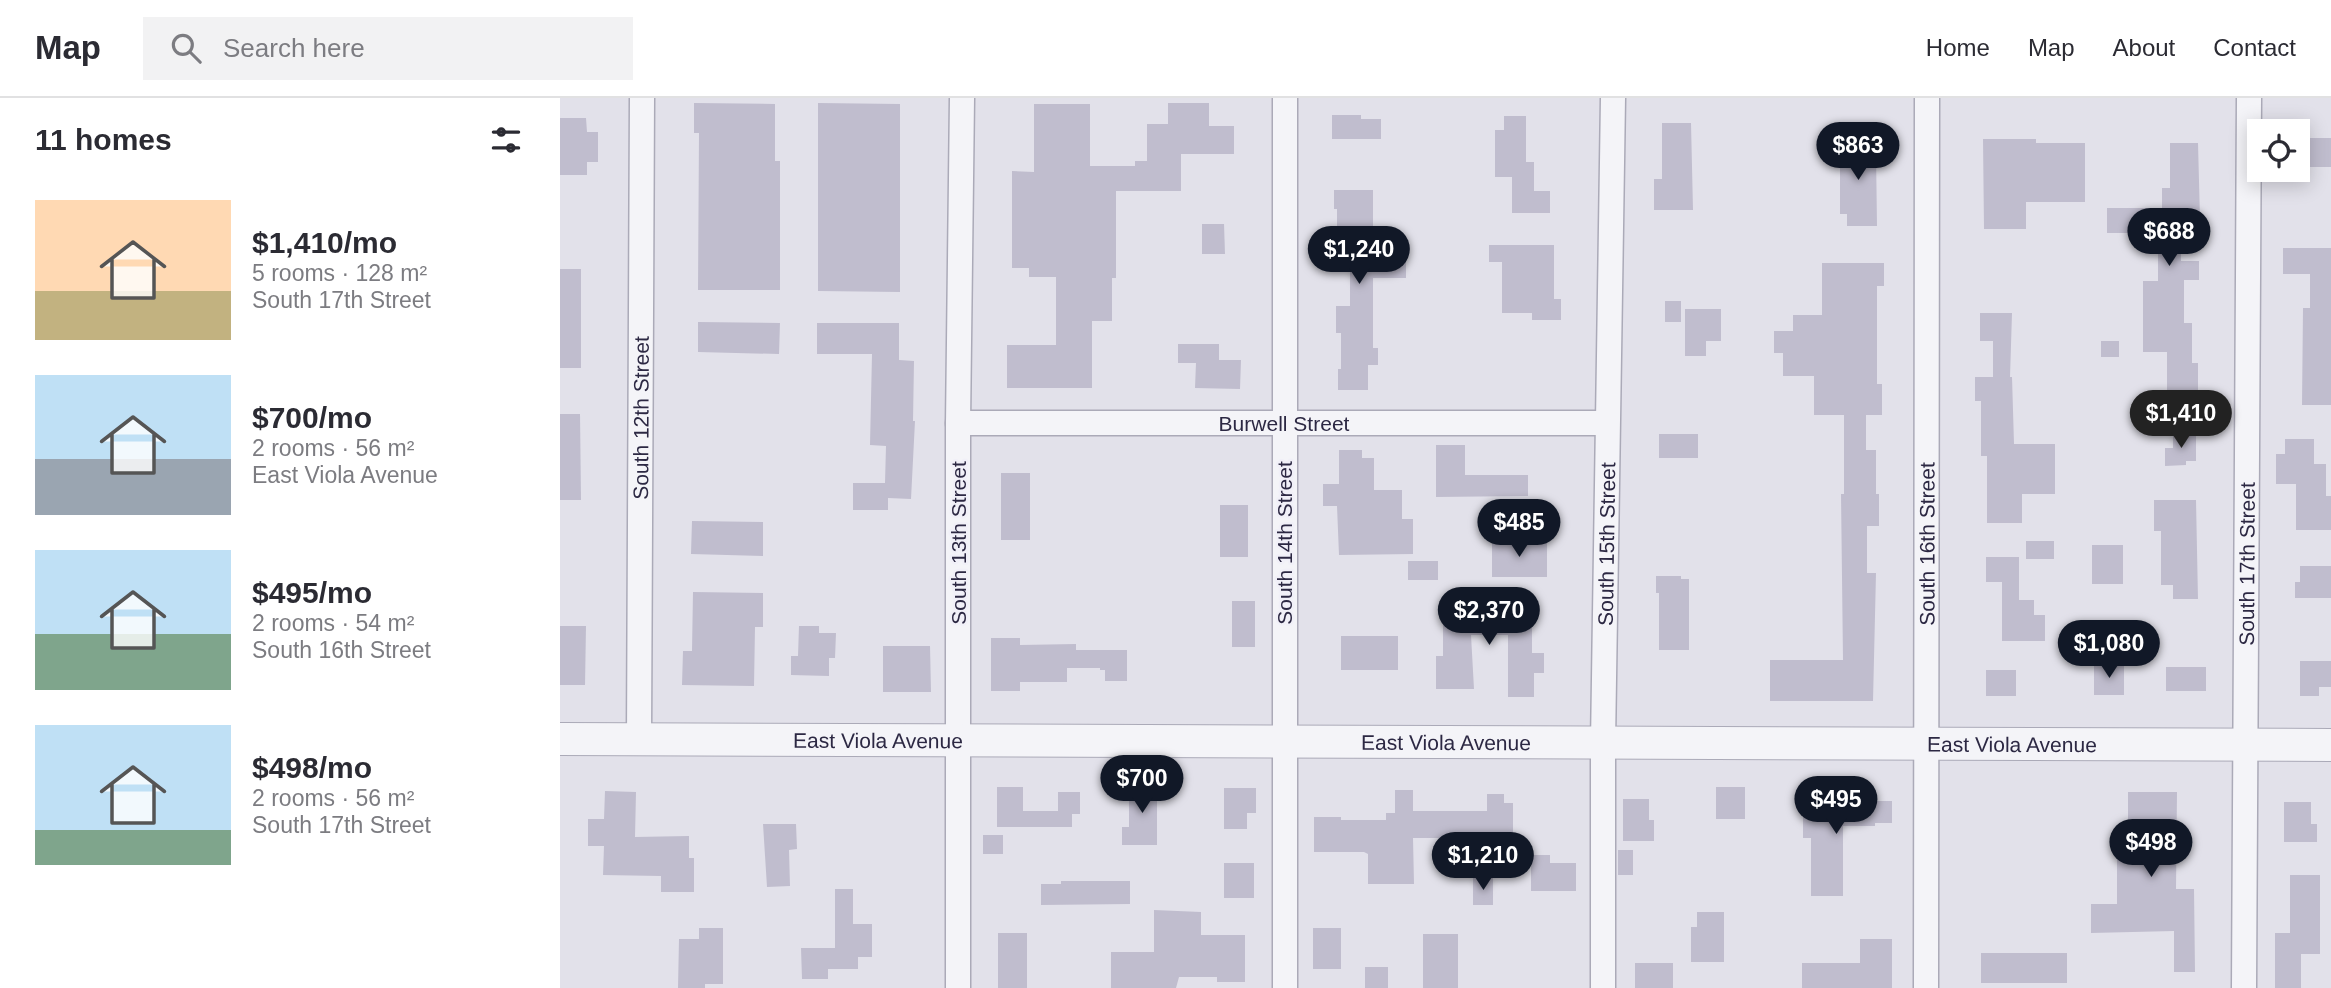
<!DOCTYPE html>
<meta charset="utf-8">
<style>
body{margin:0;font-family:Helvetica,sans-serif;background:#f2f2f3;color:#2b2b33;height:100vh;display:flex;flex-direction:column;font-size:26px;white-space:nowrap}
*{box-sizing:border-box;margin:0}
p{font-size:23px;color:#7c7c81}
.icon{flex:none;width:38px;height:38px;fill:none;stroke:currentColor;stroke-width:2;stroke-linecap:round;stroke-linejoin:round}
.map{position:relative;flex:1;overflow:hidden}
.sheet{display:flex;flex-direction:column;background:#fff;width:560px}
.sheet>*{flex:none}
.buttons{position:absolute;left:1687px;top:21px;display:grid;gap:14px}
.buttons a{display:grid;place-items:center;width:63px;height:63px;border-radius:0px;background:#fff;box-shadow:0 4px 18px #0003;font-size:35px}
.price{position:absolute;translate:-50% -60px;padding:0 16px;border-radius:24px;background:#111827;color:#fff;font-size:23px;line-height:46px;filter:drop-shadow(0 2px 4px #0008)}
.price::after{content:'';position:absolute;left:50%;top:42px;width:21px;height:16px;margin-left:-10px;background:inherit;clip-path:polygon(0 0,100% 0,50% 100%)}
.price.selected{background:#222;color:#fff}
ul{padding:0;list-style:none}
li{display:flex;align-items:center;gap:21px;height:175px;padding:0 35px}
li span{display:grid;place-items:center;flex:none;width:196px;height:140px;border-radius:0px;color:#555}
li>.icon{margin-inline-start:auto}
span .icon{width:84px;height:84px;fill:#fffc;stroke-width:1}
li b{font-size:30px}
h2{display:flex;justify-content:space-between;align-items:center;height:84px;padding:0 35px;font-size:30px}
header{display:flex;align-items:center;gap:42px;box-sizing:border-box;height:98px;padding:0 35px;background:#fff;border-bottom:2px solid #e1e1e2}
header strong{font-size:33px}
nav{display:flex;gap:38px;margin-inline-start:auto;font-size:24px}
.search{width:490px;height:63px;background:#f2f2f3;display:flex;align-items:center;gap:18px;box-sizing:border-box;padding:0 24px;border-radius:0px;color:#7c7c81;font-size:26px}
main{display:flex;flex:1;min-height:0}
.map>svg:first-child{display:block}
.building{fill:#c0bdce}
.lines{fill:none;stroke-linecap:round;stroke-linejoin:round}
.minor-casing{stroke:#abaab8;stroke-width:27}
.tertiary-casing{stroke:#abaab8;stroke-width:34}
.minor{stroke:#f4f4f8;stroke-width:24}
.tertiary{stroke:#f4f4f8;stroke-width:32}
.labels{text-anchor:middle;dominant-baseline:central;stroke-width:5;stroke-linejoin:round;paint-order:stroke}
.street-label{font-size:21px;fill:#2c2843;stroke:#f1f0f8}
</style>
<header>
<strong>Map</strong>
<div class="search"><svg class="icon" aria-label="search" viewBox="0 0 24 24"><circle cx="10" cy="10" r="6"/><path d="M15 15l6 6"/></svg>Search here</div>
<nav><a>Home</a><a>Map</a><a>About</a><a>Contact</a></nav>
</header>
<main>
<section class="sheet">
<h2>11 homes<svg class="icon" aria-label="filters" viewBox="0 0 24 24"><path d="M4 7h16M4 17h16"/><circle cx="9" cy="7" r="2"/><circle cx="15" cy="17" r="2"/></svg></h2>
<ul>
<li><span style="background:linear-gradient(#ffd9b3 65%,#c2b280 0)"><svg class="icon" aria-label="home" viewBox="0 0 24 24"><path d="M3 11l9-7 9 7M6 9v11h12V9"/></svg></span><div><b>$1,410/mo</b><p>5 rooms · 128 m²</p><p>South 17th Street</p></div></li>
<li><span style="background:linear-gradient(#bfe0f5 60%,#9aa5b1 0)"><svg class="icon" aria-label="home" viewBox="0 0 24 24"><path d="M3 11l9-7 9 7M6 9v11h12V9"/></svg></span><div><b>$700/mo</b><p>2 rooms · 56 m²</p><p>East Viola Avenue</p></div></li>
<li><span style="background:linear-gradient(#bfe0f5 60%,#7fa58c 0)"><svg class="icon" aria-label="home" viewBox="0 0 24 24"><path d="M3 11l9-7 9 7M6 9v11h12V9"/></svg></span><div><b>$495/mo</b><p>2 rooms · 54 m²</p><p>South 16th Street</p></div></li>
<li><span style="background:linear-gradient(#bfe0f5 75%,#7fa58c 0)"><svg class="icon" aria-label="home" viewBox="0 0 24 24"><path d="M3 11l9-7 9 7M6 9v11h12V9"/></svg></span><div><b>$498/mo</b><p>2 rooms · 56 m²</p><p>South 17th Street</p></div></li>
</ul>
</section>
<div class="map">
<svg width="1771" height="890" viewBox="0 0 1771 890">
<rect width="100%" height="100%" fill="#e2e1ea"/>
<g class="building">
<polygon points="134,5 215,6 215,63 220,63 220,192 138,192 139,35 134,35"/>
<polygon points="258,5 340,6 340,194 258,193"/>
<polygon points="608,5 649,5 649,28 674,28 674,56 621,56 621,93 556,93 556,180 552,180 552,223 532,223 532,290 447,290 447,247 496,247 496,179 469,179 469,170 452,170 452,73 474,74 474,6 530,6 530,68 575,68 575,63 587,63 587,26 608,26"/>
<polygon points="772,17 801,17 801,21 821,21 821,41 772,41"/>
<polygon points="944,18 966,18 966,64 974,64 974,93 990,93 990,115 952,115 952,79 935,79 935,32 944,32"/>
<polygon points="0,20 26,20 27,34 38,34 38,64 27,64 27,77 0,77"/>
<polygon points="1102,25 1131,25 1133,112 1094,112 1094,81 1102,81"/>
<polygon points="1287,35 1307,35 1307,54 1316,54 1317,128 1287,128 1287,116 1280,116 1280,69 1277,69 1277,49 1287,49"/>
<rect x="1744" y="40" width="27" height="29"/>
<polygon points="1423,41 1476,41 1476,45 1525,45 1525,104 1466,104 1466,131 1424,131"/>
<polygon points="1610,45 1638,45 1640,121 1621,121 1621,163 1639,163 1639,182 1624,182 1624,225 1632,225 1632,265 1638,265 1638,297 1607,297 1607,254 1583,254 1583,183 1598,183 1598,135 1547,135 1547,110 1602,110 1602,90 1610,90"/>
<polygon points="774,92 813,92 813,159 846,159 846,180 813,180 813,250 818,250 818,267 808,267 808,292 778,292 778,271 781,271 781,235 776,235 776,208 790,208 790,163 777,163 777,111 774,111"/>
<polygon points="642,126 664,126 665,156 642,156"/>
<polygon points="929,147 994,147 994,201 1001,201 1001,222 972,222 972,215 942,215 942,164 929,164"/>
<polygon points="1723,150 1771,150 1771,307 1742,307 1743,210 1750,210 1750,176 1723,176"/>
<polygon points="1262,165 1324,165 1324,188 1317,188 1317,286 1322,286 1322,317 1306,317 1306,352 1316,352 1316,396 1319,396 1319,428 1307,428 1307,475 1316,475 1313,603 1210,603 1210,562 1283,562 1281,396 1284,396 1284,317 1254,317 1254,278 1223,278 1223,255 1214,255 1214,233 1233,233 1233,217 1262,217"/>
<rect x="0" y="171" width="21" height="99"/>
<rect x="1105" y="203" width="16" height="21"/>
<polygon points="1125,211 1161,211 1161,243 1146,243 1146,258 1125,258"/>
<polygon points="1420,215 1452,215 1450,279 1452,279 1454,346 1495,346 1495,396 1462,396 1462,425 1427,425 1427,358 1421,358 1421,303 1415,303 1415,279 1433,279 1433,243 1420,243"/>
<polygon points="138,224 220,225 219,256 138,254"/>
<polygon points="257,225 339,225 339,262 354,263 353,323 355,323 351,401 328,400 328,412 293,412 293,385 325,385 326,348 310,347 312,256 257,256"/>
<rect x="1541" y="243" width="18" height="16"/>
<polygon points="618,246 659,246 659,262 681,262 680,291 635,290 636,265 618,265"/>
<polygon points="0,316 20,316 21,402 0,402"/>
<rect x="1099" y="336" width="39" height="24"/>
<polygon points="1613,336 1636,336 1636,363 1626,363 1626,367 1605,368 1605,350 1613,350"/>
<polygon points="1725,341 1754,341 1754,366 1766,366 1766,398 1771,398 1771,432 1736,432 1736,386 1716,386 1716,356 1725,356"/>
<polygon points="876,347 905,347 905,377 968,377 968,398 876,399"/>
<polygon points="779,352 802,352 802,360 814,360 814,392 842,392 842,421 853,421 853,456 779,457 777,408 763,408 763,386 779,386"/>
<rect x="441" y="375" width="29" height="67"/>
<polygon points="1594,402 1636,402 1638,501 1613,501 1613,487 1601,487 1601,433 1594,433"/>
<rect x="660" y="407" width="28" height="52"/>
<polygon points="132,423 203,424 203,458 131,456"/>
<rect x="932" y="443" width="55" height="36"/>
<rect x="1466" y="443" width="28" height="18"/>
<rect x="1532" y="447" width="31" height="39"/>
<polygon points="1426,459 1459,459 1459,502 1474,502 1474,517 1485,517 1485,543 1442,543 1442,484 1426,484"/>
<rect x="848" y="463" width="30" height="19"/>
<polygon points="1740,468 1771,468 1771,500 1735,500 1735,484 1740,484"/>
<polygon points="1096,478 1121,478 1121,481 1129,481 1129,552 1099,552 1099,495 1096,495"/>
<polygon points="918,493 943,493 943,516 972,516 972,555 984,555 984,575 974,575 974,599 948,599 948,537 911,537 914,591 876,591 876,558 883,558 883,517 918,517"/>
<polygon points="133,494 203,495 203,529 195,529 194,588 122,587 123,553 132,553"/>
<rect x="672" y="503" width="23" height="46"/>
<polygon points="0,528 26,528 25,587 0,587"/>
<polygon points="239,528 259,528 259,535 276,535 275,560 269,560 269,578 231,577 231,558 238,558"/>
<rect x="781" y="538" width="57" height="34"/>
<polygon points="431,540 460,540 460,547 516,546 516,552 567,552 567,583 545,583 545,572 540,572 540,570 507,570 507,584 460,584 460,593 431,593"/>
<polygon points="323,548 370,548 371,594 323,594"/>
<polygon points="1740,563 1771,563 1771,589 1759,589 1759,598 1740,598"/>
<rect x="1534" y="566" width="30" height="31"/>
<rect x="1606" y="569" width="40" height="24"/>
<rect x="1426" y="572" width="30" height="26"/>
<polygon points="569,685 597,685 597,747 562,747 562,729 569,729"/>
<polygon points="437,689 463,689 463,713 498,713 498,694 520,694 520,716 512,716 512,729 437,729"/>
<rect x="1156" y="689" width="29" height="32"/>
<polygon points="664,690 696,690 696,715 687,715 687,731 664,731"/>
<polygon points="835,692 853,692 853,713 927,713 927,696 944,696 944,705 953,705 953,743 889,743 889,740 853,740 854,786 808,786 808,756 804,754 754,754 754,719 781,719 781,722 826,722 826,715 835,715"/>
<polygon points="45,693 76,694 75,739 129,738 129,760 134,760 134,794 101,794 101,778 43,777 44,748 28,748 28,721 44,721"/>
<polygon points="1255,693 1271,693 1271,703 1332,703 1332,725 1315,725 1315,728 1283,728 1283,798 1251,798 1251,740 1243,740 1243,702 1255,702"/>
<polygon points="1568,694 1617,694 1616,791 1634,791 1635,874 1614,874 1614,833 1531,835 1531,806 1557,806 1557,732 1568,732"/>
<polygon points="1063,701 1089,701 1089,722 1094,722 1094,743 1063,743"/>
<polygon points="1724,704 1751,704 1751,726 1757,726 1757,744 1724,744"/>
<polygon points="203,726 236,726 237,751 229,752 230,788 207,789"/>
<rect x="423" y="737" width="20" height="19"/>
<rect x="1058" y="752" width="15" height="25"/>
<polygon points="971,757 990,757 990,765 1016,765 1016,793 971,793"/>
<rect x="664" y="765" width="30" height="35"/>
<polygon points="1730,777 1760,777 1760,856 1741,856 1741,890 1715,890 1715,835 1730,835"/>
<rect x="913" y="780" width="20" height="27"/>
<polygon points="501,783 570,783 570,806 481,807 481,786 501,786"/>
<polygon points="275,791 293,791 293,826 312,826 312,859 298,859 298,871 268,871 268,881 242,881 241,850 275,850"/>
<polygon points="594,812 641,814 641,837 685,837 685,884 657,884 657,879 619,879 616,890 551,890 551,854 594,854"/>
<polygon points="1137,814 1164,814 1164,864 1131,864 1131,829 1137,829"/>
<polygon points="139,830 163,830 163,886 145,886 145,890 118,890 119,841 139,841"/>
<rect x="753" y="830" width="28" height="41"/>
<rect x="438" y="835" width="29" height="55"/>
<rect x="863" y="836" width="35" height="54"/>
<polygon points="1300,841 1332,841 1332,890 1242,890 1242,865 1300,865"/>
<rect x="1421" y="855" width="86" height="30"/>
<rect x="1075" y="865" width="38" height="25"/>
<rect x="805" y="869" width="23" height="21"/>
</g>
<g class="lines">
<defs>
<g id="minor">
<path id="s1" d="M398,325H1047"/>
<path id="s2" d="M79,640L82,0"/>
<polyline points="398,890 398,325 402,0"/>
<polyline points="725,890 725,0"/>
<path id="s3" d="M1043,890V645L1053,0"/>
<path id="s4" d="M1366,890L1367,0"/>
<path id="s5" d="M1684,890L1689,0"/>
</g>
<g id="tertiary">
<path id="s6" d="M0,641L1771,647"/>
</g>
</defs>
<use href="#minor" class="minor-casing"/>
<use href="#tertiary" class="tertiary-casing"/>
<use href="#minor" class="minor"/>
<use href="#tertiary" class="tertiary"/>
</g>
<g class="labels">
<g class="street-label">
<text stroke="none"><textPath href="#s2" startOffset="320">South 12th Street</textPath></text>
<text stroke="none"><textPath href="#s1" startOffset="326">Burwell Street</textPath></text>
<text transform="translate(398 445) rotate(-90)">South 13th Street</text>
<text transform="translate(724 445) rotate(-90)">South 14th Street</text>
<text stroke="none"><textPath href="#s3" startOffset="444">South 15th Street</textPath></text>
<text stroke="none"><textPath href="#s4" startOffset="444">South 16th Street</textPath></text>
<text stroke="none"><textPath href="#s5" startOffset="424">South 17th Street</textPath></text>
<text stroke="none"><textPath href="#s6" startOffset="318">East Viola Avenue</textPath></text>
<text stroke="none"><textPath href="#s6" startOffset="886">East Viola Avenue</textPath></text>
<text stroke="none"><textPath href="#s6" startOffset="1452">East Viola Avenue</textPath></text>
</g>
</g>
</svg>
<div class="buttons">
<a><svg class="icon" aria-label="locate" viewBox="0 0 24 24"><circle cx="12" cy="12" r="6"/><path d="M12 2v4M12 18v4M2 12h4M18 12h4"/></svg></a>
</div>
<b class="price" style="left:1298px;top:84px">$863</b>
<b class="price" style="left:1609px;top:170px">$688</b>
<b class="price" style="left:799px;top:188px">$1,240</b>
<b class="price selected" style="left:1621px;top:352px">$1,410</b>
<b class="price" style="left:959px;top:461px">$485</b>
<b class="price" style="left:929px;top:549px">$2,370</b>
<b class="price" style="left:1549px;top:582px">$1,080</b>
<b class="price" style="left:582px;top:717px">$700</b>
<b class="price" style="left:1276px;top:738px">$495</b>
<b class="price" style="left:1591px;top:781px">$498</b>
<b class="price" style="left:923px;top:794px">$1,210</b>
</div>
</main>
